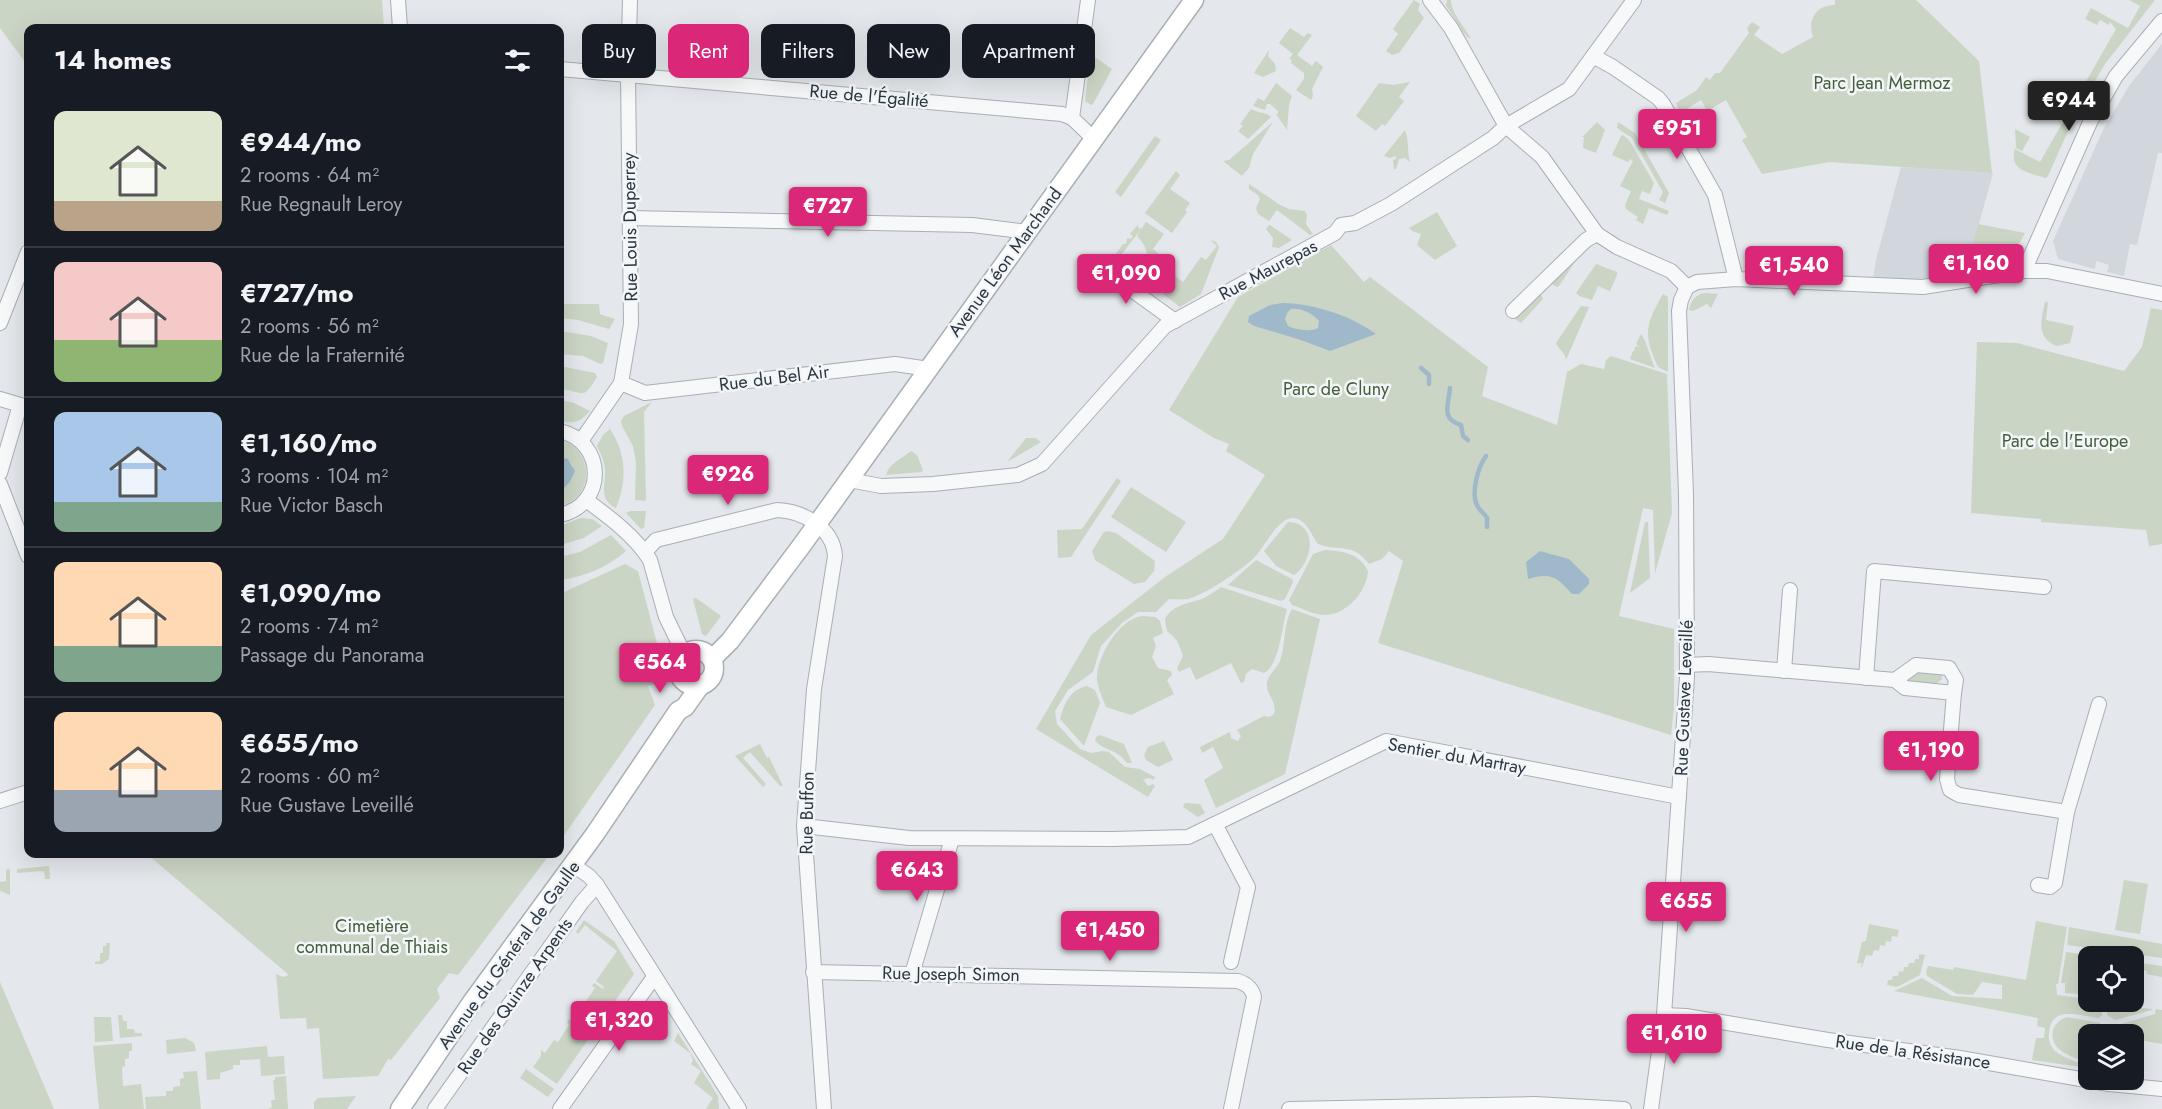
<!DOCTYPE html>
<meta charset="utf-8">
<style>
body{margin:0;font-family:Jost,sans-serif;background:#20242c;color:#f1f3f6;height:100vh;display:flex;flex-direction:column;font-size:22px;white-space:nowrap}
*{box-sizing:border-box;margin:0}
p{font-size:20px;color:#9ea1a6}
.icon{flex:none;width:33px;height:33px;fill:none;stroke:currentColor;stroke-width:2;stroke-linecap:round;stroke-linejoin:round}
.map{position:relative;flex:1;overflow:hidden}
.side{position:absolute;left:24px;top:24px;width:540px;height:834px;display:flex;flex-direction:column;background:#171b24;border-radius:12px;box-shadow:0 6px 24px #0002}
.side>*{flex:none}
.top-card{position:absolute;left:582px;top:24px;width:570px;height:54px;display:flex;gap:12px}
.controls{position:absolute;left:2078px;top:946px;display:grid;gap:12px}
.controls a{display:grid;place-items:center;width:66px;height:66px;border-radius:12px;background:#171b24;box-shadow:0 6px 24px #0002;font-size:30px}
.price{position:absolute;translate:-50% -51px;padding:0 14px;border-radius:6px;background:#db2777;color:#fff;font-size:20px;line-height:39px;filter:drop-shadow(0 2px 3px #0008)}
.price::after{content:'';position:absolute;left:50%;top:36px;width:18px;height:14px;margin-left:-9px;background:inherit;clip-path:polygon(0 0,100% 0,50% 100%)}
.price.on{background:#222;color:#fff}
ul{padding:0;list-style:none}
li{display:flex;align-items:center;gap:18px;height:150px;padding:0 30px}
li+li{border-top:2px solid #363941}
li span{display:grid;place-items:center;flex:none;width:168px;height:120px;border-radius:12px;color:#555}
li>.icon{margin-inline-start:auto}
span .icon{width:72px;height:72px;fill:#fffc;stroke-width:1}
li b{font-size:26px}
h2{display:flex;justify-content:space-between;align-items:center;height:72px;padding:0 30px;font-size:26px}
.tag{padding:0 21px;border-radius:12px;background:#171b24;box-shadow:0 6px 24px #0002;font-size:21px;line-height:54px}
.tag.on{background:#db2777;color:#fff}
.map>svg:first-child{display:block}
.built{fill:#d2d7dd}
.green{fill:#cbd5c5}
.water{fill:#a0b9ca;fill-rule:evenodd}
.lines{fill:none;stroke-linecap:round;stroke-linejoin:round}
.stream{stroke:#a0b9ca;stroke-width:4.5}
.minor-casing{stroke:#a9afb5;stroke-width:16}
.secondary-casing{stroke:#a9afb5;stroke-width:21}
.minor{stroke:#f6f8f9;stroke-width:14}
.secondary{stroke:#fff;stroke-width:18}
.labels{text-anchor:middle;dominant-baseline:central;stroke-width:5;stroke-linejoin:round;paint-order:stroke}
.park-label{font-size:18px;fill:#445f39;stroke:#f3f6f8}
.street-label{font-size:18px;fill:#2b3743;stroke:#f3f6f8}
</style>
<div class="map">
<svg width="2162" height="1109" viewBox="0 0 2162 1109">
<rect width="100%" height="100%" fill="#e4e7eb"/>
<g class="built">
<polygon points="2162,44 2162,153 2158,153 2137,245 2130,244 2124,276 2107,272 2109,265 2096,261 2095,269 2058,259 2053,241 2104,128 2129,86"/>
<polygon points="1901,167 1993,173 1966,271 1909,281 1873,278 1876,260"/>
</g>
<g class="green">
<polygon points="0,0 382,0 384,28 28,28 28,66 0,28"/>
<polygon points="1414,0 1420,4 1418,10 1424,18 1399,53 1392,55 1386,51 1398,34 1393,29"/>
<path d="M1447,0H1451C1451,13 1465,27 1471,39C1462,36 1454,15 1446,6Z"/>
<path d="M1835,0H1916L1979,61L1992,173L1829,162L1762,174L1742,140L1747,137L1726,100L1707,111L1701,100L1680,113L1676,103L1697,90L1706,77L1710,80L1715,73H1720L1749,33L1747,28L1752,22L1760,27L1754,35L1782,54L1813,37C1807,20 1816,5 1835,5Z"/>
<path d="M2129,0H2155L2105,64L2077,111L2048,176L2046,178C2031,173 2008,171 2015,149L2040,162L2116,29L2110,22L2109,25L2100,20L2097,25L2085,19L2091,8L2128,28L2140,6Z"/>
<polygon points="1290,28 1304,37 1308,33 1312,35 1297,55 1312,66 1316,61 1323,67 1312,89 1313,96 1311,100 1296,90 1304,79 1304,73 1291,63 1292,60 1289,59 1293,54 1279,43"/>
<polygon points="1269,50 1268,56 1275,64 1276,71 1263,77 1254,73"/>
<polygon points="1092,55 1112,69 1093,104 1091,105 1085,101 1090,56"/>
<polygon points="1410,82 1399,97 1404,101 1385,126 1382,124 1376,131 1356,116 1379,83 1393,85"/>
<polygon points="1276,83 1292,96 1289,105 1287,130 1276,114 1278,114 1278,111 1270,104 1267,104 1265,110 1253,106 1258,98 1264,101"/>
<path d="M1251,109C1257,113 1267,112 1271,117L1248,139L1238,131L1243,126L1240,124Z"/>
<polygon points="1273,122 1253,154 1249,168 1242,176 1223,161 1229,160"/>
<polygon points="1597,122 1605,130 1596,153 1583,148 1584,137 1582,137"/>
<polygon points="1618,122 1635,133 1669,193 1665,203 1659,200 1663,192 1632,138 1617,128"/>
<polygon points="2015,129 2030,137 2022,151 2016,148"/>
<path d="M1405,130C1409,139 1407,151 1410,162L1405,158L1399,159L1396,169H1394L1393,160L1396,159V156L1390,158L1384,156Z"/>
<polygon points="1623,135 1629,140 1654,183 1650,194 1642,191 1639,199 1669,211 1667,215 1649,208 1643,224 1636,220 1638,217 1626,209 1625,205 1631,191 1620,186 1633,161 1630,159 1628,162 1612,155 1621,136"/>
<polygon points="1155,136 1161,140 1121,197 1115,192"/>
<polygon points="1176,171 1180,175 1170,189 1190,203 1185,210 1187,212 1172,233 1145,213"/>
<polygon points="1249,184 1280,205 1289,209 1305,211 1307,215 1306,224 1313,234 1310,235 1277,210 1269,221 1258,214 1256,208 1260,199 1258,195 1249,189"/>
<polygon points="1437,212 1457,246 1435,260 1417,245 1421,234 1414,232 1409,228"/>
<path d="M1146,222L1164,234L1153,249L1161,256L1157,270L1159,292L1140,279C1151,264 1150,249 1137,236L1140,230L1116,262L1112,259L1123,244H1126L1127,238L1131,239L1133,236L1130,234L1137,226L1138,225L1139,229L1142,228Z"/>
<path d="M1978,224L2025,233C2006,269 2001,262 1966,271Z"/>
<polygon points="1269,225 1270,225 1292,240 1279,248 1272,247 1273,238 1266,229"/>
<polygon points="1210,240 1216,242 1219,247 1201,294 1180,307 1163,294 1161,272 1167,260 1174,264 1168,271 1183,282 1201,257 1206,260 1217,246"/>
<path d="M1331,245L1364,282L1370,277L1488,367L1482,396L1557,425L1567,372L1581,364L1604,369L1606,360L1611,356L1667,374L1672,513L1655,573L1653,510L1643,508L1619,616L1674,629V707L1671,735L1378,643L1403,561L1389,551L1382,559L1369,564C1353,542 1339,552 1318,544C1311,535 1307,519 1293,518C1278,517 1263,550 1252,560C1236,573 1208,593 1188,599C1182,600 1175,599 1169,599L1156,612H1138L1122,623L1101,646L1093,672L1068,690L1055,711L1057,724L1080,749L1091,753L1102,751L1109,752L1125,767L1140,769L1155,777L1153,780L1150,778L1143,779L1148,786L1153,784L1155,786L1148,797L1036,729L1091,635L1165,577L1223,539L1265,475L1226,451L1229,444L1214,438L1169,410L1238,297Z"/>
<polygon points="1579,256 1559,286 1557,287 1552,284 1551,281"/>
<polygon points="1596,264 1617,272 1617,275 1610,291 1598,286 1592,300 1579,296 1576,293"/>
<polygon points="1537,293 1541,294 1543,299 1521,323 1515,319"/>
<path d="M1706,293L1718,294L1711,308L1707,304L1693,311L1689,310C1691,300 1696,294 1706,293Z"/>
<path d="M1663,294L1668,297V372L1658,367C1643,335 1645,325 1663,294Z"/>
<path d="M2045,302H2048L2046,320L2074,326L2070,343L2057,346C2036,338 2041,320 2045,302Z"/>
<polygon points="560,304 599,304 600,314 615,319 609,329 578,320 560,318"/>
<path d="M1581,306L1589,307L1566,360C1565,352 1559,350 1556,343Z"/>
<polygon points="2151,308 2162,310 2162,544 2149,546 2146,530 2041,522 2041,519 1971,513 1977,342 2017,343 2124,371 2142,347"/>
<polygon points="560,331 591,336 608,343 603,363 600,364 583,356 560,354"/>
<path d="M1641,334C1646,340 1651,359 1655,368L1630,359L1633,351L1636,350L1634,349L1636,346L1640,347L1636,344Z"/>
<path d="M560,366L595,373L597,377C582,402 584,391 560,389Z"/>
<path d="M560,400L574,403L590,411C580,422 575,424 560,421Z"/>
<polygon points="652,402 644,412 646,501 635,500 636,462 633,446 622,426 621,421 624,416"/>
<path d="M610,429C627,455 627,481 616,508C598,499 606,485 605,469C604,461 601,454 597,446L603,435Z"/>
<polygon points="1026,438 1035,438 1041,442 1007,462"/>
<path d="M560,439C594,450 596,498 560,506V492L572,479L573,466L568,459L560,457Z"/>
<path d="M911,451L917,455L923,470L921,472L886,475C889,464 902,458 911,451Z"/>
<polygon points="1117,478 1121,481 1071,557 1058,558 1057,530 1082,529"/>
<polygon points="1131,487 1186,522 1166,552 1111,517"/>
<polygon points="630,511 646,511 644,528 641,529 626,513"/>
<polygon points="581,518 592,519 602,526 584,538 560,545 560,526"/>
<path d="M1288,522C1320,523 1312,564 1294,575L1276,566L1264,551Z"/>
<polygon points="1645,522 1648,522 1650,578 1630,593"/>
<polygon points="1109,531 1116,533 1155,561 1154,571 1145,582 1134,584 1095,560 1092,551 1104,532"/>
<path d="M611,535L626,551C608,567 584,577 560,580V557L580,552Z"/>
<path d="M1325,550C1343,551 1359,553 1368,571C1367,591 1347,615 1324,615C1314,615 1302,608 1292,605L1289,600L1313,554Z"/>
<polygon points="1256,560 1292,579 1293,582 1285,599 1281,601 1228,585"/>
<polygon points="625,564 638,571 666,678 648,686 655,705 560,841 560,594"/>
<path d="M1221,587L1287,609C1282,625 1280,665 1264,673L1252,669L1246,674L1244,682L1241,683L1231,663L1196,680L1190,667L1179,672L1177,668L1183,656C1181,651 1179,645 1177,641C1170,630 1167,638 1165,619C1172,606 1185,604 1199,600C1207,597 1214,592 1221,587Z"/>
<polygon points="696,598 721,616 706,636 702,634 693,599"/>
<path d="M1292,609L1320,619L1285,774L1216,808L1204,780L1223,768L1213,747L1202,753L1200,747L1230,732L1231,738L1238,741L1241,736L1237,730L1264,716L1269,717L1274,714C1278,702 1265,694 1267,682C1269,674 1277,668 1280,661C1286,645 1283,624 1292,609Z"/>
<path d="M1143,616L1155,617L1160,621L1163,633L1153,638L1156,646L1152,657L1158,668L1171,671L1172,675L1167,680L1174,694L1131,715L1106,707C1103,698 1098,689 1097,680C1096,658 1119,618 1143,616Z"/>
<polygon points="1917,671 1942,672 1942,679 1934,686 1911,684 1907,679"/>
<path d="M1087,686L1095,690L1100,703L1084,746L1060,719C1064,703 1070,690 1087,686Z"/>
<path d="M1100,735L1124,744L1132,763H1127C1116,748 1103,751 1095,740L1096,737Z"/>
<polygon points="1164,741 1173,760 1158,767 1146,760 1144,755 1148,747"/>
<polygon points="760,744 767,758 769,757 783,786 780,786 750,752 743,758 766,784 763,787 735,756"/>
<polygon points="1185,803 1200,804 1205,813 1198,817 1183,807"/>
<polygon points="147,854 550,854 458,975 449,973 437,989 440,998 391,1060 388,1059 378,1076 323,1079 319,1028 307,1029 306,1018 280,1019 276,974 283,977 289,975"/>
<polygon points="49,866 50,879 45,879 44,871 17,873 17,869"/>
<polygon points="10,869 10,895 0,891 0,882 6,881 6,870"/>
<polygon points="2124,880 2148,884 2140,934 2115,930"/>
<polygon points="584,920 614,941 634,974 557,1084 533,1067 541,1056 541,1050 545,1053 554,1040 558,1042 569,1025 567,1022 569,1019 572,1021 595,988 592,986 594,983 603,989 604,987 596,981 617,951 585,925 578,934 576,932"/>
<path d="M2036,921L2067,927L2058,984H2056L2057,995L2088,999V1002H2102V1015L2099,1018C2082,1017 2051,1003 2049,1033C2048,1040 2050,1046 2055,1051C2064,1059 2079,1061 2088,1068L2032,1060L2036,1038H2044L2045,1028L2037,1026L2038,1018L1894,991L1922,978L1952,996L2002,999V985L1982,982L1973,995L1957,994L1927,976L1926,971L1928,966L1953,970L1954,967L2026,980Z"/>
<polygon points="1869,924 1899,930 1897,937 1892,936 1891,942 1886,941 1885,946 1880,945 1879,951 1874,950 1872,956 1866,955 1861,970 1862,963 1857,963 1862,942 1866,941"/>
<polygon points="2069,927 2162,944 2162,958 2067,945"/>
<polygon points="106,943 110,943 109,959 102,964 95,964 95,962 100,961 100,953 103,953 103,946 106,946"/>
<polygon points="2066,952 2102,957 2088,957 2088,963 2081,962 2083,965 2078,994 2065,993 2065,983 2061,983"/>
<polygon points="1919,954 1925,955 1920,975 1897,987 1887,985 1888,980 1892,980 1893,976 1898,976 1899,971 1903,972 1904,967 1908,967 1909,963 1914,963 1915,959 1919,959"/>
<polygon points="2133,962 2162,966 2162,977 2146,974 2147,971 2133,969"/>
<polygon points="0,982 54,1109 0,1109"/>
<polygon points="2107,1003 2152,1009 2152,1010 2115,1020 2107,1015"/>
<polygon points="2156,1009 2162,1010 2162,1044 2133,1039 2133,1035 2108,1035 2111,1027 2155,1014"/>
<polygon points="118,1015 122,1015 123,1021 127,1021 127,1029 134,1029 135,1033 142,1033 142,1036 120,1038"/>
<polygon points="94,1017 111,1017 113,1041 95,1042"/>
<path d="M2066,1017L2100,1023L2098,1035H2088V1063C2074,1057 2048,1051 2053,1030C2055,1024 2060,1020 2066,1017Z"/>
<polygon points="678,1033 718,1096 719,1109 706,1109 713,1098 694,1083 701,1071 691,1064 693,1060 690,1053 674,1041"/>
<polygon points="185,1038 194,1043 196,1051 167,1054 166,1040"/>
<polygon points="132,1043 132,1051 129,1051 129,1058 125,1059 125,1066 122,1067 123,1086 141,1084 144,1109 99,1109 93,1046"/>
<polygon points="267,1046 268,1057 284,1056 285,1074 261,1076 260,1059 240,1060 240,1065 233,1065 233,1069 220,1073 220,1079 207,1080 205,1052"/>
<polygon points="526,1069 554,1089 548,1097 520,1078"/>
<polygon points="197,1071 201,1109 146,1109 145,1097 166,1096 166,1091 173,1091 173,1087 180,1086 180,1079 184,1078 183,1072"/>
<polygon points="286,1076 288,1109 268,1109 272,1107 271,1100 275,1100 273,1080 275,1080 275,1077"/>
<polygon points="356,1096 347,1109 314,1109 314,1102 318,1098"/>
</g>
<g class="water">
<path d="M1283,303C1314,304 1350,315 1376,334L1330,351L1298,339L1254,326L1248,322L1249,316L1270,305ZM1291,309C1301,308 1312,313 1319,321L1318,328C1310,332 1296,330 1288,326L1285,319L1287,313Z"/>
<polygon points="560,457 568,459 575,471 570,482 560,492"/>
<path d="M1540,551L1569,559L1589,579V584L1579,594H1572C1557,577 1551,572 1528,579L1526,562Z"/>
</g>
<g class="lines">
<g class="stream">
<polyline points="1421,368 1429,375 1429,384"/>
<path d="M1450,388C1449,404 1440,419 1461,425L1463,436L1468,440"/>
<path d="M1486,456C1478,467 1470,494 1478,507C1480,511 1485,514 1487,518V527"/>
</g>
<defs>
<g id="minor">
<polyline points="398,0 400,28"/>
<polyline points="1088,0 1072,118 1093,138"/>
<polyline points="1430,0 1451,28 1506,126 1542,157 1597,234 1617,247 1671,271 1687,287"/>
<polyline points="1593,56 1613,67 1658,98 1663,104 1715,195 1736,279"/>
<polyline points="560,69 1062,114 1072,118"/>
<polyline points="629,218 972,225 1028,232"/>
<polyline points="1096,264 1175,321"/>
<polyline points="2024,271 2091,120 2116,76 2162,21"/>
<polyline points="1687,287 1697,282 1736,279 1923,287 2024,271 2047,271 2162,294"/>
<polyline points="1513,311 1586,240 1597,234"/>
<polyline points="0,323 28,252"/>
<polyline points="621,383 645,393 895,364 929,369"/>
<polyline points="0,399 27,407"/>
<path d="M560,431C606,442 607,505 560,515"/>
<polyline points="581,441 621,383 631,324 628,75 630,0"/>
<polyline points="0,473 20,405"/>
<polyline points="849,480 881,486 933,484 1018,475 1042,464 1165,326 1335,233 1341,225 1355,223 1391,204 1493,138 1506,126 1569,89 1634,0"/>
<polyline points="0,484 28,556"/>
<path d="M586,500C608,516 635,536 650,560L666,617L684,654"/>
<path d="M645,552L656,540L777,510C802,511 833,527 835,556L814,689L804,826L824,1109"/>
<polyline points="1687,665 1708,664 1895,680 1905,688 1954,693 1947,779 1950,790 1959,795 2067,812"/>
<polyline points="1784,671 1790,590"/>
<polyline points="1866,678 1874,571 2044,587"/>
<polyline points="1895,680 1916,665 1949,668 1956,680 1954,693"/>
<polyline points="0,801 28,792"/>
<polyline points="1215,824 1248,887 1231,962"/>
<polyline points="804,826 909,838 1112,839 1188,837 1386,741 1679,797"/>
<polyline points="573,865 589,876 597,885 739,1109"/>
<polyline points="2038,885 2050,887 2055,883 2067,812 2099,704"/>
<path d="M813,972L1238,981C1247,984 1252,988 1254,997L1231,1109"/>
<polyline points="912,974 952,839"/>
<polyline points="1664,1015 1686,1016 1828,1040 1960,1058 2109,1084 2162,1089"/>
<polyline points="435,1109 582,902 597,885"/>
<polyline points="560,1109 654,977"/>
<polyline points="1289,1109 1535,1104 1624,1109"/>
<polyline points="1651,1109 1664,1015 1687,677 1686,494 1679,311 1681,300 1687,287"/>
</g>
<g id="secondary">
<circle cx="696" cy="668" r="18"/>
<polyline points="712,659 730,641 802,545 1194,0"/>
<polyline points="400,1109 472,1002 595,834 678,711 685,707 700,686"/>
</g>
</defs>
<use href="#minor" class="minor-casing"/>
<use href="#secondary" class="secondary-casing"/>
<use href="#minor" class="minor"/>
<use href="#secondary" class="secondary"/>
</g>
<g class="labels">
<g class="park-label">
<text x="1882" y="83">Parc Jean Mermoz</text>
<text x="1336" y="389">Parc de Cluny</text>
<text x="2065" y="441">Parc de l'Europe</text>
<text x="372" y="926">Cimetière<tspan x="372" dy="21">communal de Thiais</tspan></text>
</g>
<g class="street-label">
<text transform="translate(869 96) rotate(5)">Rue de l'Égalité</text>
<text transform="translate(630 227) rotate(-91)">Rue Louis Duperrey</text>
<text transform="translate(1005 262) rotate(-54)">Avenue Léon Marchand</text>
<text transform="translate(1268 270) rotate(-28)">Rue Maurepas</text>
<text transform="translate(774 378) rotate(-7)">Rue du Bel Air</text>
<text transform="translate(1684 698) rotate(-88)">Rue Gustave Leveillé</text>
<text transform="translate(1457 756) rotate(10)">Sentier du Martray</text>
<text transform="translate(807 813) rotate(-89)">Rue Buffon</text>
<text transform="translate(509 955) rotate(-54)">Avenue du Général de Gaulle</text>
<text transform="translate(951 974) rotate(1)">Rue Joseph Simon</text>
<text transform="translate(515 996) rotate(-55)">Rue des Quinze Arpents</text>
<text transform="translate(1913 1052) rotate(8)">Rue de la Résistance</text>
</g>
</g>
</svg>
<div class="controls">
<a><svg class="icon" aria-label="locate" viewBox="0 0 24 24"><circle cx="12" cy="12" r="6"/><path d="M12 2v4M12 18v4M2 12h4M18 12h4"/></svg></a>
<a><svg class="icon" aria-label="layers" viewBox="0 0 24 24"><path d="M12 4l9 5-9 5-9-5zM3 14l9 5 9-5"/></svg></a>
</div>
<b class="price on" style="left:2069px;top:132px">€944</b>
<b class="price" style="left:1677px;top:160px">€951</b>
<b class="price" style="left:828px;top:238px">€727</b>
<b class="price" style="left:1976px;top:295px">€1,160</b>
<b class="price" style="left:1794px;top:297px">€1,540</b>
<b class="price" style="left:1126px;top:305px">€1,090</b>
<b class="price" style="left:728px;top:506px">€926</b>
<b class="price" style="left:660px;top:694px">€564</b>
<b class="price" style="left:1931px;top:782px">€1,190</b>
<b class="price" style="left:917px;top:902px">€643</b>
<b class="price" style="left:1686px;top:933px">€655</b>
<b class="price" style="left:1110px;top:962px">€1,450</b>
<b class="price" style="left:619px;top:1052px">€1,320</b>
<b class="price" style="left:1674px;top:1065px">€1,610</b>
<div class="top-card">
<a class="tag">Buy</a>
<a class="tag on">Rent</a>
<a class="tag">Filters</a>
<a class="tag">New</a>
<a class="tag">Apartment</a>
</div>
<section class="side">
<h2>14 homes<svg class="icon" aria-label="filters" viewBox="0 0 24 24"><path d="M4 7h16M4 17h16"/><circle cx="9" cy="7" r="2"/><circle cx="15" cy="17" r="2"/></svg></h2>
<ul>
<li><span style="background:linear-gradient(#dfe7d0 75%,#b9a48a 0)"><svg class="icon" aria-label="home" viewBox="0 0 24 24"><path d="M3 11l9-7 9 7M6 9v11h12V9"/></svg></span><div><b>€944/mo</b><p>2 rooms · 64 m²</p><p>Rue Regnault Leroy</p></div></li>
<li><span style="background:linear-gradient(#f6c9c9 65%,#8fb573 0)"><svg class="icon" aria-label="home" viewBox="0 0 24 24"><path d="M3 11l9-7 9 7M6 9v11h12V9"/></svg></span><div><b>€727/mo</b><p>2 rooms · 56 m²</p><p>Rue de la Fraternité</p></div></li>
<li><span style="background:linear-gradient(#a9c7e8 75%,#7fa58c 0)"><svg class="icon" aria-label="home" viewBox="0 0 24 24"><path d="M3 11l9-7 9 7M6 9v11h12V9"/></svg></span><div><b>€1,160/mo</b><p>3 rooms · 104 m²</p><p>Rue Victor Basch</p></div></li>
<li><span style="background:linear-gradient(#ffd9b3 70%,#7fa58c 0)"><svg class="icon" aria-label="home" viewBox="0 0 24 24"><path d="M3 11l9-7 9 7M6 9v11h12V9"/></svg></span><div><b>€1,090/mo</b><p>2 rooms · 74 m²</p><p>Passage du Panorama</p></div></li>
<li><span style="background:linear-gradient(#ffd9b3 65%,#9aa5b1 0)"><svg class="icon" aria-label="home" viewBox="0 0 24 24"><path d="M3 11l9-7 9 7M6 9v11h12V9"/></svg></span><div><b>€655/mo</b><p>2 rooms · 60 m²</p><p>Rue Gustave Leveillé</p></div></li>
</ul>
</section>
</div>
